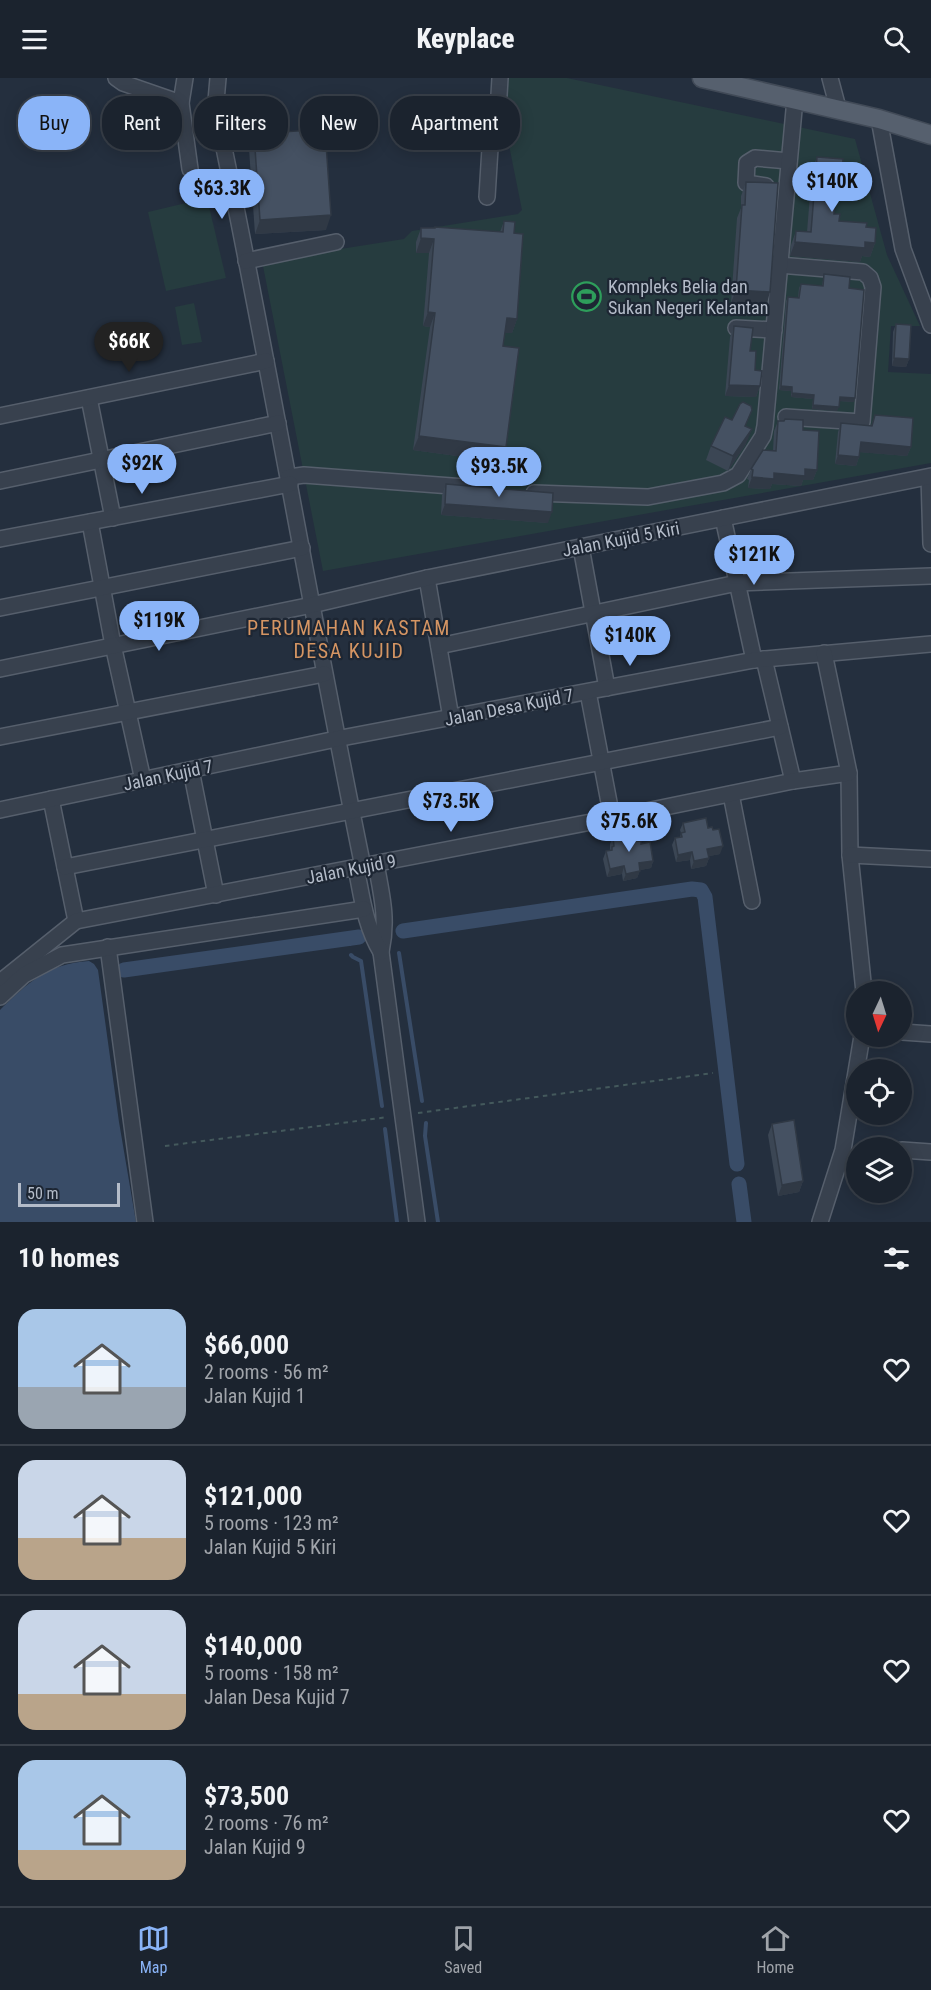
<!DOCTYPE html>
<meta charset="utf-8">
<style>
body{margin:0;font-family:"Roboto Condensed",sans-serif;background:#282f3a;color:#f1f3f6;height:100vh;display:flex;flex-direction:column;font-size:22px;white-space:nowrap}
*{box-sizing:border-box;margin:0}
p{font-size:20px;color:#a0a4aa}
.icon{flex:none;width:33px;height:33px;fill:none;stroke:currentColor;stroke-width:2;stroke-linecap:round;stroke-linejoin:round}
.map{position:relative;height:1144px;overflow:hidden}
.panel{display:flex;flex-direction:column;background:#1b232e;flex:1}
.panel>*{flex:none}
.banner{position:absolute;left:18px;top:18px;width:600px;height:54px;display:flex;gap:12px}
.needle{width:39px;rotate:184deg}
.tools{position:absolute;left:846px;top:903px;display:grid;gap:12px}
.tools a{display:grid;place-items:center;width:66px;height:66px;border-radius:50%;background:#1b232e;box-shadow:0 3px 15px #0003,0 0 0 2px #39404a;font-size:30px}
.scale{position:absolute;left:18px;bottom:15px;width:102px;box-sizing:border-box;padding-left:6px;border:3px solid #b4bcc9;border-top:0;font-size:16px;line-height:21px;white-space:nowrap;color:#b4bcc9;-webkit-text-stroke:4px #1d2633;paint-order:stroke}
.price{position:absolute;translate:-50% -51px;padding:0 14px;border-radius:21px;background:#8ab4f8;color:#111;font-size:20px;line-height:39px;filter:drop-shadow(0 2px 3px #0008)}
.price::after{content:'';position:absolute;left:50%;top:36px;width:18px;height:14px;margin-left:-9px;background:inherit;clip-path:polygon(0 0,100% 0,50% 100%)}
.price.active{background:#222;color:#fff}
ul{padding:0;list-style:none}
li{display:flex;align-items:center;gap:18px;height:150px;padding:0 18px}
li+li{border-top:2px solid #39404a}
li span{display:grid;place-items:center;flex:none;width:168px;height:120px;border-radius:18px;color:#555}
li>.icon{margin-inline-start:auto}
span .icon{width:72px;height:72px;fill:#fffc;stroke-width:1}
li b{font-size:26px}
h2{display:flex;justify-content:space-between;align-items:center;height:72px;padding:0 18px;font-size:26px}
.tag{padding:0 21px;border-radius:24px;background:#1b232e;box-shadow:0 3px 15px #0003,0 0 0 2px #39404a;font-size:21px;line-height:54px}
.tag.active{background:#8ab4f8;color:#111}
header{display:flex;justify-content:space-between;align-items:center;height:78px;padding:0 18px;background:#1b232e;font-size:27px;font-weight:800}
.menu{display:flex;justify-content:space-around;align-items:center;height:84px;border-top:2px solid #39404a;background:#1b232e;font-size:16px;color:#a0a4aa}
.menu a{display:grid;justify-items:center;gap:3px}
.menu .active{color:#8ab4f8}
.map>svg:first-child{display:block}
.green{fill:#263c3f}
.water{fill:#394c67}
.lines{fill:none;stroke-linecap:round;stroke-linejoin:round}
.stream{stroke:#394c67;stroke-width:4}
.canal{stroke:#394c67;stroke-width:15}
.minor-casing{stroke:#565f6c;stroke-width:18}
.major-casing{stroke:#414a57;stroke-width:21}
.path{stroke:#44595c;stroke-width:2;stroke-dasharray:4.5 4.5;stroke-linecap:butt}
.minor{stroke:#38414e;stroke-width:15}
.major{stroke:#56606e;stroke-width:18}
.wall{fill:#3b4654}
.shaded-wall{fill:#303945}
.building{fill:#455162;stroke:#303945;stroke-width:1.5}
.labels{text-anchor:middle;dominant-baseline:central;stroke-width:4.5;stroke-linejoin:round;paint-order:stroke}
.poi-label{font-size:18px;fill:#b4bcc9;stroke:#1d2633;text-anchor:start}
.street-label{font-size:18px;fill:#b4bcc9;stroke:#1d2633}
.neighbourhood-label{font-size:20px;letter-spacing:1.5px;fill:#d59563;stroke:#1d2633}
</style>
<header><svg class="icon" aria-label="menu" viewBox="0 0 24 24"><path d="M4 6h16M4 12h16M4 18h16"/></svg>Keyplace<svg class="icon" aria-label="search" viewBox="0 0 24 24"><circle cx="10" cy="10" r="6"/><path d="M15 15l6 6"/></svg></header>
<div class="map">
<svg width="931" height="1144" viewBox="0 0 931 1144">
<rect width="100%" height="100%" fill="#242f3e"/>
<g class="green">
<polygon points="503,0 567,0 855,61 887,177 920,248 891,248 888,294 931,296 931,385 323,493 263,188 334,172 404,161 412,153 518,136 522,132 502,32 506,21"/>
<polygon points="207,120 226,200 166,213 148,134"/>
<polygon points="194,225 202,264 182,267 175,229"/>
</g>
<path class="water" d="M89,883L94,886L98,892L119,1044L136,1144H0V932C29,904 47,886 89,883Z"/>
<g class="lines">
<g class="stream">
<polyline points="349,861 350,866"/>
<polyline points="399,875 422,1023"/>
<polyline points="351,877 353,879 361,883 382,1028"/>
<polyline points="426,1045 425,1058 438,1144"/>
<polyline points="385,1051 397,1144"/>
</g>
<g class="canal">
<polyline points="403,853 692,811 701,812 705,819 737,1086"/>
<polyline points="124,892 359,859"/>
<polyline points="739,1106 744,1144"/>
</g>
<defs>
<g id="minor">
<polyline points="116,0 123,5 181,25"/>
<polyline points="185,0 181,25 190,91"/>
<path d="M218,0L216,23L218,41C270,290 312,540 363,789"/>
<polyline points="830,0 838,30"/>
<polyline points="879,41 903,171 931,247"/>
<polyline points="766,108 746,105 747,85 755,80 789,83"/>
<polyline points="487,119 491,54 499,17 500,0"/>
<polyline points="246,183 336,164"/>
<polyline points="779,187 863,194 870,200 873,209 862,344 786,339"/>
<polyline points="736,250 774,252"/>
<polyline points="89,320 113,440"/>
<polyline points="0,338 266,283"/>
<polyline points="289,399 304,397 465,409"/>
<polyline points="929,399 931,466"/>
<polyline points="0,403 278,345"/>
<polyline points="534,415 648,419 723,405 738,397 763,358 765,348 795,21"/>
<polyline points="723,440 754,582"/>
<polyline points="90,444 113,567 143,702"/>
<polyline points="0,461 290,406"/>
<polyline points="581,469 607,610"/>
<polyline points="427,500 451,640"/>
<polyline points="0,530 302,470"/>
<polyline points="439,568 737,505 931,498"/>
<polyline points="764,581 793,703"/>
<polyline points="0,591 312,527 427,500 931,398"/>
<polyline points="588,614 612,740"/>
<polyline points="0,659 324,596"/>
<polyline points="191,692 216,817"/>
<polyline points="849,695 850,777 864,914"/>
<polyline points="731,716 752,823"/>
<polyline points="51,721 76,843"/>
<polyline points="0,732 336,661 754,582 931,566"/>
<polyline points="850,777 931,781"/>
<path d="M376,786C382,818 388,842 381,874L417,1144"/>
<polyline points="65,789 780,649"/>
<path d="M356,790C362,819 365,848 381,874"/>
<polyline points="108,869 145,1144"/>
<polyline points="0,904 76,843 612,740 793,703 849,695 824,575"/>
<polyline points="0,919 24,897 62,877 364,831"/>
<polyline points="902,954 931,956"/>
<polyline points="902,1072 931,1074"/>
<polyline points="820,1144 843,1072 862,958"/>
</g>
<polyline id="major" points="702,0 879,41 931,57"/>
</defs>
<use href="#minor" class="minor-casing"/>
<use href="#major" class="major-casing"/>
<g class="path">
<polyline points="418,1035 713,995"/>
<polyline points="165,1068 388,1039"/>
</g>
<use href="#minor" class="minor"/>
<use href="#major" class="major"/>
</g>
<g class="wall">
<polygon points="254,56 326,152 255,156 249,71"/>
<polygon points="817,79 842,96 837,110 836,110 834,136 839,143 866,149 875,165 870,179 862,178 860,184 790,178 791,167 796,153 807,154 812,92"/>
<polygon points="746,104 766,228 731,225 737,140 741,130 741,118"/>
<polygon points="504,143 514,155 517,241 512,255 505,255 503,268 506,369 501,384 413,372 430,249 423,248 429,175 416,175 416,164 421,150 500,154"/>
<polygon points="824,196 849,210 855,320 854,324 839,323 837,333 812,331 813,321 791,319 791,313 779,312 786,223 788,219 798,220 799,210 801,206 822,208"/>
<polygon points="896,246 909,281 906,289 892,288 893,254"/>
<polygon points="734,248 750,273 755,292 760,308 756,319 725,318 730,259"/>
<polygon points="875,337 911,369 907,378 860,374 859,379 856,388 835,386 838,354 841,345 871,348"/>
<polygon points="785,341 803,352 817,392 813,402 803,402 801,408 772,406 770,411 748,410 749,402 747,401 751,391 773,373 774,353 778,343 784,343"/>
<polygon points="746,349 746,366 728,393 706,382 711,368"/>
<polygon points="446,406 548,445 441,437 442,417"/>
<polygon points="683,745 708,750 720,776 709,778 709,780 706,788 691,791 690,782 676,784 672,767 675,760 680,759 681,755 680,752"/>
<polygon points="613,759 638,763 641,766 653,783 651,790 640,792 637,800 623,803 622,796 607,799 603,781 606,773 610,772 610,766"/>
<polygon points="772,1046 803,1103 799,1114 778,1118 768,1057"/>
</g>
<g class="shaded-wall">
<polygon points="837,95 842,96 837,110 832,109"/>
<polygon points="331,137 326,152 255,156 260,142"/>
<polygon points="421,160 434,161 429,175 416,175"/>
<polygon points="795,164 865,164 875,165 870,179 862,178 860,184 790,178"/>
<polygon points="736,212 770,214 766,228 731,225"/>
<polygon points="428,234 435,235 430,249 423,248"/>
<polygon points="507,240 517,241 512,255 502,255"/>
<polygon points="894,280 909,281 906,289 892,288"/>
<polygon points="729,307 760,308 756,319 725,318"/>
<polygon points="781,308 792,309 791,313 779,312"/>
<polygon points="792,315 814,317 813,321 791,319"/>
<polygon points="840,319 855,320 854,324 838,323"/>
<polygon points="813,327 839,329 837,333 812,331"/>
<polygon points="752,351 746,366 728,393 733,378"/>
<polygon points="419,358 506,369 501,384 413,372"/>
<polygon points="861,364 911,369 907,378 857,374"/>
<polygon points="838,377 859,379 856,388 835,386"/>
<polygon points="805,391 817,392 813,402 803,402 801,408 772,406 770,411 748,410 752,399"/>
<polygon points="445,426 552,434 548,445 441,437"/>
<polygon points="723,768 720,776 705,779 707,771"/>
<polygon points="692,774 690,782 676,784 678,777"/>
<polygon points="709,780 706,788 691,791 694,783"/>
<polygon points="653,783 651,790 636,793 639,785"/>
<polygon points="624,788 622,796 607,799 610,791"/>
<polygon points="640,793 637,800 623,803 626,796"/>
<polygon points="803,1103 799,1114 778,1118 782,1107"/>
</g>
<g class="building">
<polygon points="325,51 331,137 260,142 254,56"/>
<polygon points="817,79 843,81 842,96 837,95 834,136 840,136 839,143 867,145 866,149 876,150 875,165 865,164 865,170 795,164 796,153 811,154"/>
<polygon points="746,104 778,105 770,214 736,212 742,127 745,127"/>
<polygon points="504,143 515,144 514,155 523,156 517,241 507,240 503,268 519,270 506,369 419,358 435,235 428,234 434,161 421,160 421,150 435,150 435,149 503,154"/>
<polygon points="824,196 850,199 849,210 864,212 855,320 840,319 839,329 813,327 814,317 792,315 792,309 781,308 788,219 799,220 801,206 823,208"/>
<polygon points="896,246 911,247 909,281 894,280"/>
<polygon points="734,248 753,250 750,273 756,273 755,292 762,293 760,308 729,307"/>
<polygon points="743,324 751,328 752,332 745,348 752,351 733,378 711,368 725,339 732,342 740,326"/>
<polygon points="875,337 913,340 911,369 861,364 859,379 838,377 841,345 872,348"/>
<polygon points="785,341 803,342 803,352 819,353 817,392 805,391 805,398 774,395 774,401 752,399 753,392 751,391 763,372 776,373 778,343 784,343"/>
<polygon points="446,406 553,415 552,434 445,426"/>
<polygon points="706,740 708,750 712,749 713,752 719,751 723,768 707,771 709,780 694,783 692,774 678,777 675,760 682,759 681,755 685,754 683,745"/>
<polygon points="636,754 638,763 641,763 641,766 650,764 653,783 639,785 640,793 626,796 624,788 610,791 606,773 612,772 612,769 614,768 613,759"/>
<polygon points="794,1042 803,1103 782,1107 772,1046"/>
</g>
<defs>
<symbol id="stadium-ring" viewBox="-11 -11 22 22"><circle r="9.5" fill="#1d2633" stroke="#2e9e5b" stroke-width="1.5"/><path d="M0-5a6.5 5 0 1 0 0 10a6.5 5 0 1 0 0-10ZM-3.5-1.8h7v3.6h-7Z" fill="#2e9e5b"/></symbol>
</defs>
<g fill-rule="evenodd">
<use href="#stadium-ring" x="570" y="202" width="33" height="33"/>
</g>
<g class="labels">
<g class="poi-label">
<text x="608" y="208">Kompleks Belia dan<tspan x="608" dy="21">Sukan Negeri Kelantan</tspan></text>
</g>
<g class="street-label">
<text transform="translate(621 461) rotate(-11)">Jalan Kujid 5 Kiri</text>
<text transform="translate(509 629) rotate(-11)">Jalan Desa Kujid 7</text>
<text transform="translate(168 697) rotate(-12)">Jalan Kujid 7</text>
<text transform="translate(351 791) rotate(-11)">Jalan Kujid 9</text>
</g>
<g class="neighbourhood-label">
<text x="349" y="550">PERUMAHAN KASTAM<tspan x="349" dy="23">DESA KUJID</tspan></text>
</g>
</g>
</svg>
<div class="tools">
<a><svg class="needle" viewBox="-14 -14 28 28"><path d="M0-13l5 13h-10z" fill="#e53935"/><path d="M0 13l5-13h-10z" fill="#a0a4aa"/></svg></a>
<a><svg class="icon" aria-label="locate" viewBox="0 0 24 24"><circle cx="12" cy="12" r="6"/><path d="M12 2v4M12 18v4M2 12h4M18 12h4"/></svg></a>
<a><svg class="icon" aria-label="layers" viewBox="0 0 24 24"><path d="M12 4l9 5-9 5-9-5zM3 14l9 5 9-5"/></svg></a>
</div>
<div class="scale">50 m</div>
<b class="price" style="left:832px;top:135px">$140K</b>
<b class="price" style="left:222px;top:142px">$63.3K</b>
<b class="price active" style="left:129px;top:295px">$66K</b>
<b class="price" style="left:142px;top:417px">$92K</b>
<b class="price" style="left:499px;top:420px">$93.5K</b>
<b class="price" style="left:754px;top:508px">$121K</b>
<b class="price" style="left:159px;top:574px">$119K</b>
<b class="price" style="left:630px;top:589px">$140K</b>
<b class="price" style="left:451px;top:755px">$73.5K</b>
<b class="price" style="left:629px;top:775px">$75.6K</b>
<div class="banner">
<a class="tag active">Buy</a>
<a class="tag">Rent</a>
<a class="tag">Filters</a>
<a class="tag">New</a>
<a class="tag">Apartment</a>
</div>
</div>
<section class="panel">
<h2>10 homes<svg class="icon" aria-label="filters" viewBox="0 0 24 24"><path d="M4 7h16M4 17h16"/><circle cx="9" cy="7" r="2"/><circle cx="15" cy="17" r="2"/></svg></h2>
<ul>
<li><span style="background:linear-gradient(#a9c7e8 65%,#9aa5b1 0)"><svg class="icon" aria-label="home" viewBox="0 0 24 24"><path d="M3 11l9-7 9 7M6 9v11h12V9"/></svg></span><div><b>$66,000</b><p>2 rooms · 56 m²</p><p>Jalan Kujid 1</p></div><svg class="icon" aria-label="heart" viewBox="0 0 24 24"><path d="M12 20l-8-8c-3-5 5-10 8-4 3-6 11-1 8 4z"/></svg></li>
<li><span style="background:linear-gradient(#c9d6e8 65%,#b9a48a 0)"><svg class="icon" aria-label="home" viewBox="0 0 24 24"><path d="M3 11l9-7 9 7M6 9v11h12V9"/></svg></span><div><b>$121,000</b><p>5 rooms · 123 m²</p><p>Jalan Kujid 5 Kiri</p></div><svg class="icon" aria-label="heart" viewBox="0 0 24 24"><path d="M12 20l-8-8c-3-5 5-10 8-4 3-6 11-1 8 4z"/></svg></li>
<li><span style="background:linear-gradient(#c9d6e8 70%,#b9a48a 0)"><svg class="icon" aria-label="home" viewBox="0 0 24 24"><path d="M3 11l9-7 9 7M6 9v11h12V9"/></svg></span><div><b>$140,000</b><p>5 rooms · 158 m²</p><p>Jalan Desa Kujid 7</p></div><svg class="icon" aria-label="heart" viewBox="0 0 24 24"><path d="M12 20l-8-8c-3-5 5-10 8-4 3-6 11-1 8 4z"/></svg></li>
<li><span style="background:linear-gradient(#a9c7e8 75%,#b9a48a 0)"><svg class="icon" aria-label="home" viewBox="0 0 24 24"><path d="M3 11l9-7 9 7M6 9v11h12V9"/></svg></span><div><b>$73,500</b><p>2 rooms · 76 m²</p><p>Jalan Kujid 9</p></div><svg class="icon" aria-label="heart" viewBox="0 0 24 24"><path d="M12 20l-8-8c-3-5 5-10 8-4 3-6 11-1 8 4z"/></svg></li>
</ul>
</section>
<nav class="menu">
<a class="active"><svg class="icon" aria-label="map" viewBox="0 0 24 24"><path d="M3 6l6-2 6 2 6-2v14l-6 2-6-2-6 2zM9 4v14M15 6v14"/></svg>Map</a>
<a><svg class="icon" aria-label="saved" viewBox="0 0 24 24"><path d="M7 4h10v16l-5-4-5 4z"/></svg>Saved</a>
<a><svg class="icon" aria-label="home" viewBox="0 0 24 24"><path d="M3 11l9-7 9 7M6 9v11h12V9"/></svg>Home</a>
</nav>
